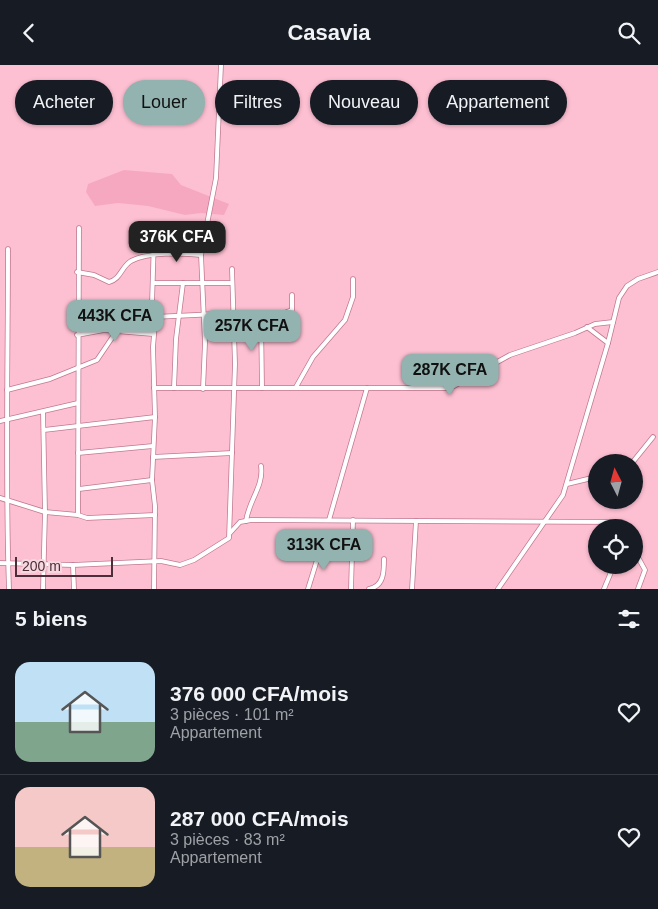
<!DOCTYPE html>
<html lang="fr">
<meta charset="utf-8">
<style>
body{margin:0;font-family:Helvetica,sans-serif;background:#242831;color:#f1f3f6;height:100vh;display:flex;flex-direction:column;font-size:19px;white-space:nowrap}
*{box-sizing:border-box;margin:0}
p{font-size:16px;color:#9ea1a6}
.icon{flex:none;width:28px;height:28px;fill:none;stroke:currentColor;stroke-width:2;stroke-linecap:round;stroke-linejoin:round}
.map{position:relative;height:524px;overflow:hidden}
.details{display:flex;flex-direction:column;background:#171b24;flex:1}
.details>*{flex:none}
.banner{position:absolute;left:15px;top:15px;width:629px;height:45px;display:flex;gap:10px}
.needle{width:32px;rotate:354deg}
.fabs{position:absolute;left:588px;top:389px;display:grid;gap:10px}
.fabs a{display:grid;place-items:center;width:55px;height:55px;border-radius:50%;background:#171b24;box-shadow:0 1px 4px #0004;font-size:25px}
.scale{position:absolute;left:15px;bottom:12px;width:98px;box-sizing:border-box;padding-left:5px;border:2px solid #4c2e38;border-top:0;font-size:14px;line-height:18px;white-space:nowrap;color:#4c2e38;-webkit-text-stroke:4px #f6d7e0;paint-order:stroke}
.price{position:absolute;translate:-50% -42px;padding:0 11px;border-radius:10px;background:#92b3af;color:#111;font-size:16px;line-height:32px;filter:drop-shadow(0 1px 2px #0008)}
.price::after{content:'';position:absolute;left:50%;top:30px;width:15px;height:11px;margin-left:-8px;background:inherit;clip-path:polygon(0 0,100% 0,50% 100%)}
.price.active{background:#222;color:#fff}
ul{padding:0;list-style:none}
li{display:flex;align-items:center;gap:15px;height:125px;padding:0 15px}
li+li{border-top:1px solid #363941}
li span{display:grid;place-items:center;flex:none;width:140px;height:100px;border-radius:15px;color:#555}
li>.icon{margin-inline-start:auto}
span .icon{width:60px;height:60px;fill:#fffc;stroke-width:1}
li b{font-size:21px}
h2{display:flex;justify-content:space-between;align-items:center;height:60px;padding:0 15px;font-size:21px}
.tag{padding:0 18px;border-radius:22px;background:#171b24;box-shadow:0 1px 4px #0004;font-size:18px;line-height:45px}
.tag.active{background:#92b3af;color:#111}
header{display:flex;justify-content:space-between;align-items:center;height:65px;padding:0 15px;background:#171b24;font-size:22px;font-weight:700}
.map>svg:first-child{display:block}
.green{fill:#f7a8c1}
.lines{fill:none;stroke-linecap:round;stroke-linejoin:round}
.street-casing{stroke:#c07990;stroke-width:5.5}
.street{stroke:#fff;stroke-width:4}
</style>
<header><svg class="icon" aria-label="back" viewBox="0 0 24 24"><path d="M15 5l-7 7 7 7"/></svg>Casavia<svg class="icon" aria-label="search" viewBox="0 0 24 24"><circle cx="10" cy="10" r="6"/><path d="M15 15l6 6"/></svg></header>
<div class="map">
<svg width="658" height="524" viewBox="0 0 658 524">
<rect width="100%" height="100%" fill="#fdc0d2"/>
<polygon class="green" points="124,105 172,109 181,120 229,139 224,150 201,148 185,150 148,141 118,138 95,141 86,127 88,119"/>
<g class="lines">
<defs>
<g id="street">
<polyline points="79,163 78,450 87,453 155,450"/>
<polyline points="154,173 152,239 155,258 153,282 155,352"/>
<path d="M8,184C8,297 5,411 9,524"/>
<path d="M77,207L94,210L109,217C121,214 121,202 131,196C148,187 182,188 201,190"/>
<polyline points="153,218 232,218"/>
<polyline points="261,251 262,323"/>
<polyline points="154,252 237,248 252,251 284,248 292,245 292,230"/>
<polyline points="587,262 608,278"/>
<polyline points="77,270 104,265 153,269"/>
<polyline points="296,322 313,292 345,255 353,232 353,214"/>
<polyline points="154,323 445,323 454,321 510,290 575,268 595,259 613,257"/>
<polyline points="174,323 176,274 183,218"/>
<polyline points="203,324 205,278 201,190 216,113 221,0"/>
<polyline points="7,325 50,314 97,295 116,267"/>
<polyline points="43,347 45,447 78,450"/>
<polyline points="0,356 78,338"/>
<polyline points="44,365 155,352 152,415 155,441 154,524"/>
<polyline points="78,388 153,381"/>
<polyline points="153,392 232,388"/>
<polyline points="632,398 653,372"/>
<polyline points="567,419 596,412"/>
<polyline points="79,424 152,415"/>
<polyline points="0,433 45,447 43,524"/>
<polyline points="329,455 367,323"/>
<path d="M246,456C249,435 264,421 261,401"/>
<polyline points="230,468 240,457 251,455 622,457 626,462"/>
<polyline points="634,485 645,505 638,524"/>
<polyline points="0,498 73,500 161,496 180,500 194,495 229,473 235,299 232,204"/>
<polyline points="73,500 74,524"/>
<polyline points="308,524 321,482"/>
<polyline points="351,524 353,455"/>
<path d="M369,524C384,521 384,507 384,494"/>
<polyline points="412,524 416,456"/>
<polyline points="498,524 563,430 608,278 619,233 627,221 638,214 658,207"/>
<polyline points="604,524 614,500"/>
</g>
</defs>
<use href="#street" class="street-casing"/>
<use href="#street" class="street"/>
</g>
</svg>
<div class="fabs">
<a><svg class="needle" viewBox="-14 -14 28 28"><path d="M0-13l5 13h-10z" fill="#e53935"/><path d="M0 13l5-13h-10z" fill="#9ea1a6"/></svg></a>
<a><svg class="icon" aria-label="locate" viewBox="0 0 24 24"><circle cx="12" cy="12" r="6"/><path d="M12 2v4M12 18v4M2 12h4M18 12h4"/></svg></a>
</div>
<div class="scale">200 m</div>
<b class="price active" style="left:177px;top:198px">376K CFA</b>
<b class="price" style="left:115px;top:277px">443K CFA</b>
<b class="price" style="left:252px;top:287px">257K CFA</b>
<b class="price" style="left:450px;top:331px">287K CFA</b>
<b class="price" style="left:324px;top:506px">313K CFA</b>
<div class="banner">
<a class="tag">Acheter</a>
<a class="tag active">Louer</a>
<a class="tag">Filtres</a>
<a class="tag">Nouveau</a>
<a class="tag">Appartement</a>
</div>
</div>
<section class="details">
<h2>5 biens<svg class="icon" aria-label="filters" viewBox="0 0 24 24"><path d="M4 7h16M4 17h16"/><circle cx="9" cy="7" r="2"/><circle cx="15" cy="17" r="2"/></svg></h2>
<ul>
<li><span style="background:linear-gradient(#bfe0f5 60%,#7fa58c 0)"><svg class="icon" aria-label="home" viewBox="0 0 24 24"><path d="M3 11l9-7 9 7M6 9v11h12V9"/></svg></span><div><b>376 000 CFA/mois</b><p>3 pièces · 101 m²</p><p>Appartement</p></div><svg class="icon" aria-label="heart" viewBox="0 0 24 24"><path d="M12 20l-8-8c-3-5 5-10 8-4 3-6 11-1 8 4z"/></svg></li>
<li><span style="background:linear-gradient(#f6c9c9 60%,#c2b280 0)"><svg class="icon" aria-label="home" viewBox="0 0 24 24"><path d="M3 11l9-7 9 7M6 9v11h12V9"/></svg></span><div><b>287 000 CFA/mois</b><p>3 pièces · 83 m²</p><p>Appartement</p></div><svg class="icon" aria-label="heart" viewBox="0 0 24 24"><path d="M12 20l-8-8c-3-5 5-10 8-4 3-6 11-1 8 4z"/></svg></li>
</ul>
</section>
